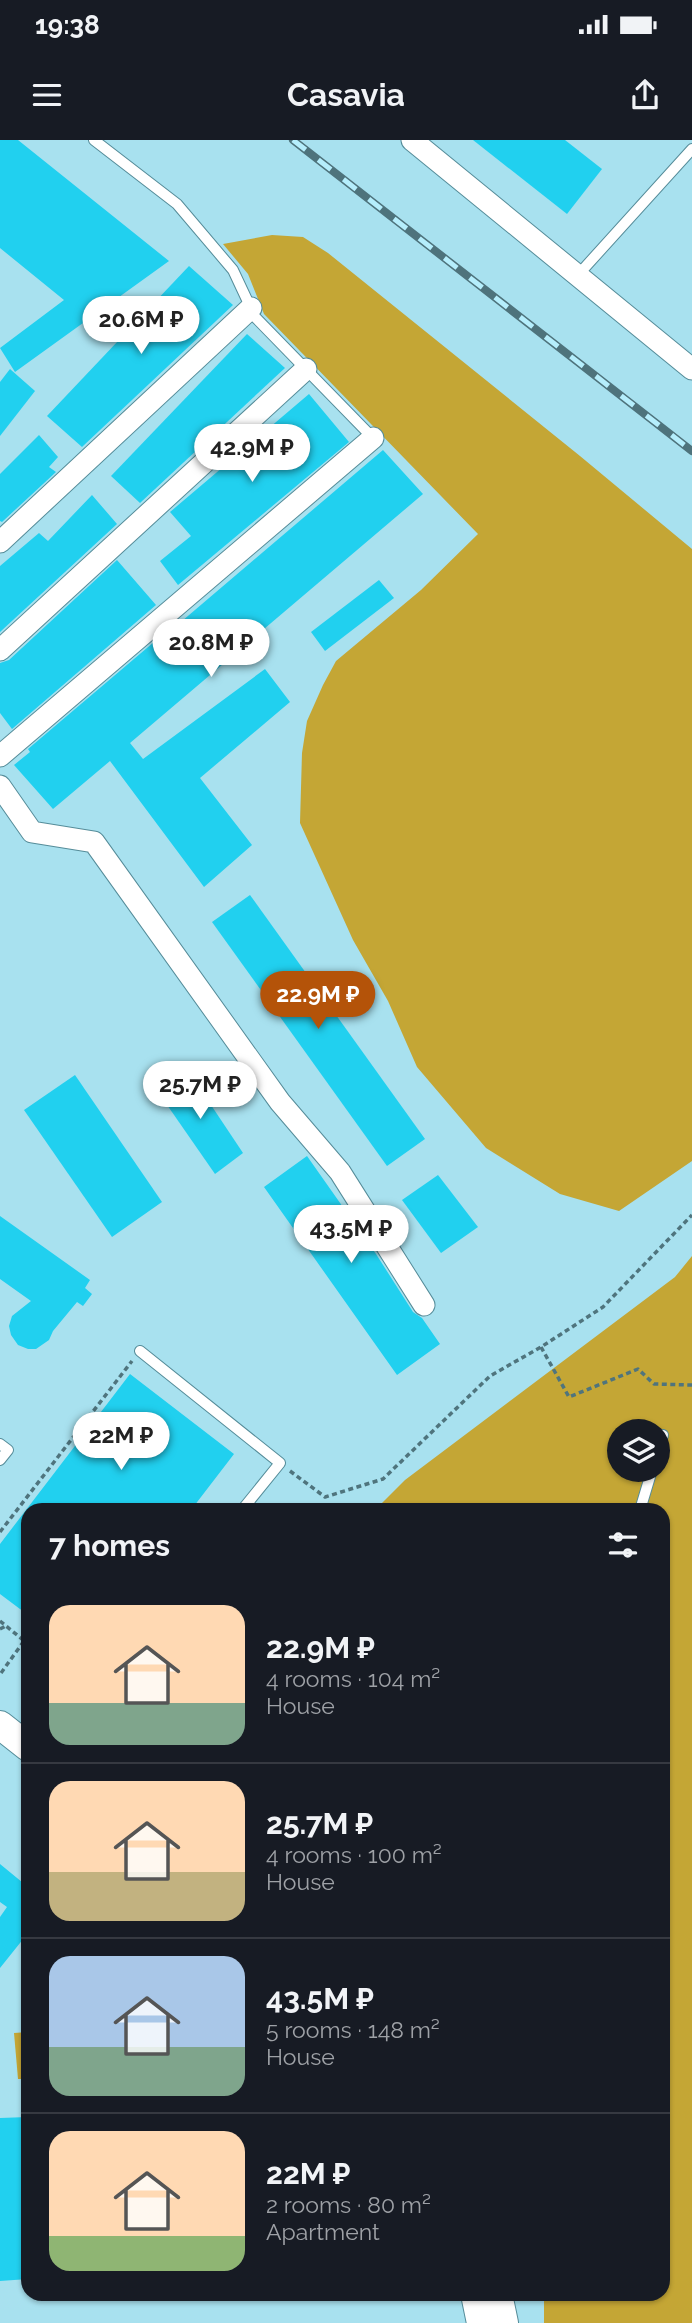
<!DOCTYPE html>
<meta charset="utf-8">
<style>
body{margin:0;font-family:Raleway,sans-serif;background:#20242c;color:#f1f3f6;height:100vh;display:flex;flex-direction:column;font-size:26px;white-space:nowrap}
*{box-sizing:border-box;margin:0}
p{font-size:23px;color:#9ea1a6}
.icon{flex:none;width:38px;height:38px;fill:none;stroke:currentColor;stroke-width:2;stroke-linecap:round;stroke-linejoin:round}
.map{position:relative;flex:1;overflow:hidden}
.details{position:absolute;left:21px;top:1363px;width:649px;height:798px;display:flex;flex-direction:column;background:#171b24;border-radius:21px;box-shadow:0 2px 5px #0004}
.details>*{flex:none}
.tools{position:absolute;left:607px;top:1279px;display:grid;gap:14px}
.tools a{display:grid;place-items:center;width:63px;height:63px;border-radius:50%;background:#171b24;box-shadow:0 2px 5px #0004;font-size:35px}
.price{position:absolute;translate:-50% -60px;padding:0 16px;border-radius:24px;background:#fff;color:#222;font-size:23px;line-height:46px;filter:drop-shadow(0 2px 4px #0008)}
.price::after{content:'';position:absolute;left:50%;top:42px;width:21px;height:16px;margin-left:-10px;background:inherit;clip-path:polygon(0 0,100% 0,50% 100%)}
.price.active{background:#b45309;color:#fff}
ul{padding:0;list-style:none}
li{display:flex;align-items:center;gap:21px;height:175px;padding:0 28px}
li+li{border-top:2px solid #363941}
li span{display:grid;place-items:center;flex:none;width:196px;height:140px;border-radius:21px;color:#555}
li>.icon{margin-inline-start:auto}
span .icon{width:84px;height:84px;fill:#fffc;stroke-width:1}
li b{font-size:30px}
h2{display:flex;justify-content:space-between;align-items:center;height:84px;padding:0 28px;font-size:30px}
.status{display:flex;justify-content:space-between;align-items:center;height:49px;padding:0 35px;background:#171b24;direction:ltr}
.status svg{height:19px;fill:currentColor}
header{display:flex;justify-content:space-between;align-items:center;height:91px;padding:0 28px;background:#171b24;font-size:32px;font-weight:700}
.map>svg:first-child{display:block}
.green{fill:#c4a635;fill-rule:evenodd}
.building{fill:#21d0ef}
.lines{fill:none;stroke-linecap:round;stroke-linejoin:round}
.service-casing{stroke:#558c99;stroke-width:12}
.minor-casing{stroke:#558c99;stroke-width:23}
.secondary-casing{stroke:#558c99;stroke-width:30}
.path{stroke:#4f747d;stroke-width:3.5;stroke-dasharray:5 3.5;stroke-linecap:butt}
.service{stroke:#fff;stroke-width:10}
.minor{stroke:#fff;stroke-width:21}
.secondary{stroke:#fff;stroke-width:28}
.rail-casing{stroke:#4e737c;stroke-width:8}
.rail{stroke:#b5eefc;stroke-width:5;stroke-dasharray:16;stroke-linecap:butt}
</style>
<div class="status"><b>19:38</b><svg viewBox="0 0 49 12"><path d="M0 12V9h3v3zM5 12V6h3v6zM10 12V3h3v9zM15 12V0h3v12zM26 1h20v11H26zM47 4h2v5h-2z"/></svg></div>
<header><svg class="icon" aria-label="menu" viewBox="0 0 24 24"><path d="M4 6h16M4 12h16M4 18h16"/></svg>Casavia<svg class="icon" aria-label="share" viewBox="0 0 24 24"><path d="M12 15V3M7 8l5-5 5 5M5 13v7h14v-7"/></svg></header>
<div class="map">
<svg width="692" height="2183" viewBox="0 0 692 2183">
<rect width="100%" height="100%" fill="#a8e1ef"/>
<g class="green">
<polygon points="272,95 303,97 328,113 580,316 692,409 692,1021 619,1071 560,1054 486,1008 417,927 388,861 353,800 300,683 302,613 307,581 323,545 336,521 421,450 478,394 264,174 248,134 223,104"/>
<path d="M692,1116V2183H544V2154H663V1370H375L405,1340L675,1137ZM620,1292H658V1330H620Z"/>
<polygon points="28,1892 28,1939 18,1939 14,1893"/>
</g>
<g class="building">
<polygon points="0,0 18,0 169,121 15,232 0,208 64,160 0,108"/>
<polygon points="473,0 565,0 602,29 567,74"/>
<polygon points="189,126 233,165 82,307 47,276"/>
<polygon points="247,194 285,228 140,363 111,336"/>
<polygon points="10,229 35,251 0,296 0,242"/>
<polygon points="309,254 349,302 178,445 160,421 191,396 170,372"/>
<polygon points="39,295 58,317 49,327 56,332 2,382 0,381 0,334"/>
<polygon points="383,310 423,354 130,603 143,619 265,529 290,562 200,638 252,705 204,747 110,621 53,669 14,625 30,612 28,609 174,485 175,487"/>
<polygon points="92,355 117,384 0,492 0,426 39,393 48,401"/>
<polygon points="117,420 156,465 12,589 0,573 0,523 9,520"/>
<polygon points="379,440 394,458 325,511 311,492"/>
<polygon points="250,755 425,999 387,1026 212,782"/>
<polygon points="187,929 243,1013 215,1034 156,949"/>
<polygon points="75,935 162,1062 112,1097 24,970"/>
<polygon points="307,1016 376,1114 413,1172 422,1178 440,1204 397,1235 264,1047"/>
<polygon points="438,1035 478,1087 441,1113 402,1060"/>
<polygon points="0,1076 90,1140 85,1148 92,1154 83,1166 77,1162 53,1191 49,1200 36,1209 28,1209 18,1205 11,1195 9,1186 12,1176 31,1161 0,1139"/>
<polygon points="130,1234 234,1314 191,1370 28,1370 28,1475 0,1454 0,1404"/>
<polygon points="0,1724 28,1747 28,1793 0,1828 0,1777 7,1767 0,1762"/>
<polygon points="28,1977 28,2139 0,2141 0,1978"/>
</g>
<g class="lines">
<defs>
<g id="service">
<polyline points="94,0 177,64 233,130 255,177 373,298"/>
<polyline points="578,135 692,9"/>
<polyline points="140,1211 280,1323 242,1370"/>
<polyline points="0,1304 8,1310 0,1320"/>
<polyline points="658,1312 663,1295"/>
<polyline points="640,1370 652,1330"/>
</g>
<g id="minor">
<polyline points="412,0 692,229"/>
<polyline points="0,402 251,168"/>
<polyline points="0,510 306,229"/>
<polyline points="0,616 373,298"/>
<polyline points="0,646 32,692 94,702 280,962 340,1032 424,1165"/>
</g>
<g id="secondary">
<polyline points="0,1585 28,1607"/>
<polyline points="475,2154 481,2183"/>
<polyline points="498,2154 504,2183"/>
</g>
</defs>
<use href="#service" class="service-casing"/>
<use href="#minor" class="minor-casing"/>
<use href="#secondary" class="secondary-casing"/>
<g class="path">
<polyline points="541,1207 569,1257 638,1229 654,1244 692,1245"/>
<polyline points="290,1331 325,1357 383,1339 490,1236 541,1207 603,1167 692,1075"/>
<polyline points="0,1392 132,1221"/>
<polyline points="0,1481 28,1504"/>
<polyline points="0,1489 6,1486"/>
<polyline points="1,1533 24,1501"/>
</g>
<use href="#service" class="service"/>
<use href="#minor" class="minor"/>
<use href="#secondary" class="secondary"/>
<defs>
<polyline id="rail" points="293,0 692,311"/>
</defs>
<use href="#rail" class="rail-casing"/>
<use href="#rail" class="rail"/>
</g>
</svg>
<div class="tools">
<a><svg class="icon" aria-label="layers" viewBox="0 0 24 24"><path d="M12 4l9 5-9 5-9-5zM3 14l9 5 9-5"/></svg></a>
</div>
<b class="price" style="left:141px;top:216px">20.6M ₽</b>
<b class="price" style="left:252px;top:344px">42.9M ₽</b>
<b class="price" style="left:211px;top:539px">20.8M ₽</b>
<b class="price active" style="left:318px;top:891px">22.9M ₽</b>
<b class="price" style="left:200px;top:981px">25.7M ₽</b>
<b class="price" style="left:351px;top:1125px">43.5M ₽</b>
<b class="price" style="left:121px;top:1332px">22M ₽</b>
<section class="details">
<h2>7 homes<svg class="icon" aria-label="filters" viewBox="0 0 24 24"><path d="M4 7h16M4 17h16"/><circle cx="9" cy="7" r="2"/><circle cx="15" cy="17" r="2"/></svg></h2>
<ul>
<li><span style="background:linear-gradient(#ffd9b3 70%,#7fa58c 0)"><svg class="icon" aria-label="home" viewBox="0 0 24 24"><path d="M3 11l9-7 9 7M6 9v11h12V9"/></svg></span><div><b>22.9M ₽</b><p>4 rooms · 104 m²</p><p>House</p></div></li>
<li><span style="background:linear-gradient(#ffd9b3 65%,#c2b280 0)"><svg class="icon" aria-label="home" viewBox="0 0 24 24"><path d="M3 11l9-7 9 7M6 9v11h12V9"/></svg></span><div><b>25.7M ₽</b><p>4 rooms · 100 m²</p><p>House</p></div></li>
<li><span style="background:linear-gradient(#a9c7e8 65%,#7fa58c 0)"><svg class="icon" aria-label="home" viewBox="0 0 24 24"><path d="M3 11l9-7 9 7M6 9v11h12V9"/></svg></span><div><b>43.5M ₽</b><p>5 rooms · 148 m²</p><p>House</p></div></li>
<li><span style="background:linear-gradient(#ffd9b3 75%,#8fb573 0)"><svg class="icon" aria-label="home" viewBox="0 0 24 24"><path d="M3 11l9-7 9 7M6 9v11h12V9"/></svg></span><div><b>22M ₽</b><p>2 rooms · 80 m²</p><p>Apartment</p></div></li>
</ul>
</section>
</div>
